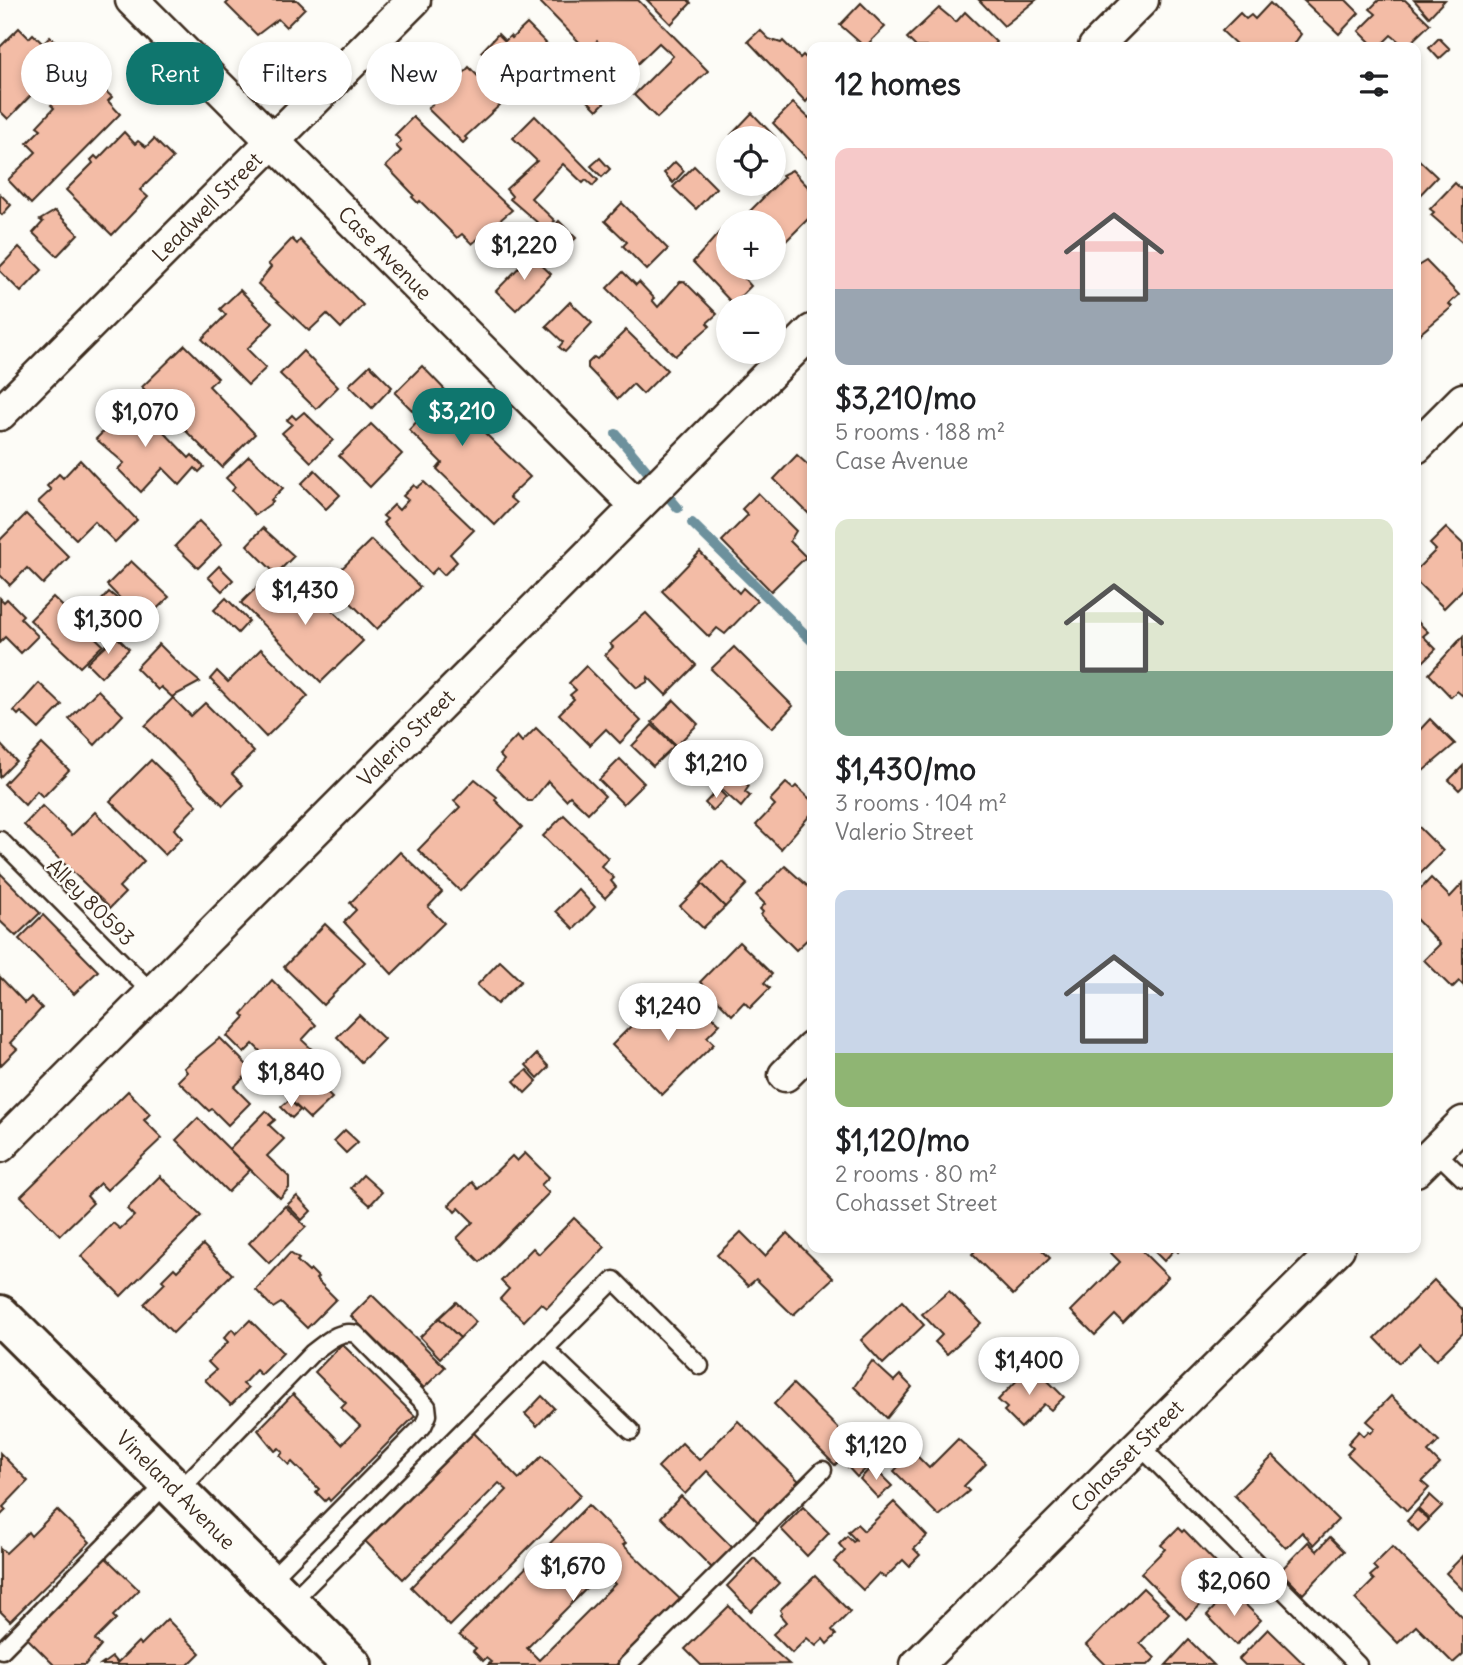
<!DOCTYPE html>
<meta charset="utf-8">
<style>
body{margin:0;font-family:Delius,sans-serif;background:#f2f2f2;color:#202124;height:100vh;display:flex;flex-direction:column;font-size:26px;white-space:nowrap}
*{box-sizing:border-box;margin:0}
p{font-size:23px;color:#757577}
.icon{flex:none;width:38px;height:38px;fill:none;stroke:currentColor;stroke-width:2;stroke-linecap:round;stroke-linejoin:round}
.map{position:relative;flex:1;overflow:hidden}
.panel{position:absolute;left:807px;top:42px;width:614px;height:1211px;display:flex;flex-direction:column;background:#fff;border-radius:14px;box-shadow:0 4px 10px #0003}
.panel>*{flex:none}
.banner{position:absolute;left:21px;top:42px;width:665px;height:63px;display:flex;gap:14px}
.controls{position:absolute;left:716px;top:126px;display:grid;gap:14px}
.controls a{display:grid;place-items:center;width:70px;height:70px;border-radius:50%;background:#fff;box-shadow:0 4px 10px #0003;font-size:35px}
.price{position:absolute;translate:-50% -60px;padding:0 16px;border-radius:24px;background:#fff;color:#222;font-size:23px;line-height:46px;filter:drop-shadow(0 2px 4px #0008)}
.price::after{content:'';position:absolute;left:50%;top:42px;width:21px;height:16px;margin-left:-10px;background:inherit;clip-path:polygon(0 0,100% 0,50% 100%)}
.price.current{background:#0f766e;color:#fff}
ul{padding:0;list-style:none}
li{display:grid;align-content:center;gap:14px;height:371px;padding:0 28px}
li span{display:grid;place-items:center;height:217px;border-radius:14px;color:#555}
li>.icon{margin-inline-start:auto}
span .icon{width:126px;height:126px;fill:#fffc;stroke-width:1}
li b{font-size:30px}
h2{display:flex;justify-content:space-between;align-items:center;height:84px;padding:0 28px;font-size:30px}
.chip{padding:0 24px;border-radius:32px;background:#fff;box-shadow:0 4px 10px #0003;font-size:24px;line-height:63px}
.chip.current{background:#0f766e;color:#fff}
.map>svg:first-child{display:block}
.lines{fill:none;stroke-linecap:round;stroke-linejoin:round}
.stream{stroke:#6d919d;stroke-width:10}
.building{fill:#f3bca6;stroke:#3b2a1e;stroke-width:2;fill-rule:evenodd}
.lane-casing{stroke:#3b2a1e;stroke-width:21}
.street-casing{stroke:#3b2a1e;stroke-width:37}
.secondary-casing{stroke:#3b2a1e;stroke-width:44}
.lane{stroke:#fdfcf7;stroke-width:16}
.street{stroke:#fdfcf7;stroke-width:32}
.secondary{stroke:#fdfcf7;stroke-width:38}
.labels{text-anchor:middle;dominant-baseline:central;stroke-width:5;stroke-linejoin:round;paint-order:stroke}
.street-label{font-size:21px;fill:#3b2a1e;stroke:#fdfcf7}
</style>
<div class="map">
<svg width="1463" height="1665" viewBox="0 0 1463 1665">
<rect width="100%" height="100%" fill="#fdfcf7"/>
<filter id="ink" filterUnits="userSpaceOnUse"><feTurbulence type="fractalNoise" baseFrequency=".0143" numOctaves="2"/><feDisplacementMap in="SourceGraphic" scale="14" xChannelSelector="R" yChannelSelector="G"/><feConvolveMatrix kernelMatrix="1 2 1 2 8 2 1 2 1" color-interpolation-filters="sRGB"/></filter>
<g filter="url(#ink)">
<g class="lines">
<g class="stream">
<polyline points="616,434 678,508"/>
<polyline points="692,523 812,641"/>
</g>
</g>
<g class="building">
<polygon points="230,0 297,0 305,8 286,27 278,19 257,35 226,4"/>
<polygon points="638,0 708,71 657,118 634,95 673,56 659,43 630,71 597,41 587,50 539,1"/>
<polygon points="647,0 688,0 691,3 671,24"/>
<polygon points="979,0 1036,0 1004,26"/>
<polygon points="1303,0 1346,0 1359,13 1339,34"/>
<polygon points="1379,0 1405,0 1430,24 1406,47 1391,35 1379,47 1375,47 1359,31 1376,14 1370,9"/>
<polygon points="1414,0 1445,0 1429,17"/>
<polygon points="861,3 885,27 865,47 840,25"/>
<polygon points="1270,3 1301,34 1292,47 1239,47 1222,31 1240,13 1246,19 1251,15 1255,19"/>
<polygon points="939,8 956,22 965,12 996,42 991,47 916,47 907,38"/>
<polygon points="527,24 558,55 557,59 553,63 551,61 522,91 481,52 498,34 505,41 510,36 512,38"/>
<polygon points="19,28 29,38 33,34 43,44 50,37 69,56 8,119 0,111 0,47"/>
<polygon points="760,30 769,39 781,43 783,41 800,58 803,55 812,64 812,95 806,102 748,41"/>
<polygon points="1439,38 1450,49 1439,59 1429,48"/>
<polygon points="469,67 501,100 500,105 465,137 467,139 463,143 428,109 457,74 460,77"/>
<polygon points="596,67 618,89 597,110 575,88"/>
<polygon points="81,75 93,87 97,83 112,97 108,101 120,114 31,204 8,180 36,152 27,143 41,129 37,126 54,108 51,105"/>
<polygon points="793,103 809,118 812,115 812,164 773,123"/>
<polygon points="752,113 775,137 774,139 734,138 731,135"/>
<polygon points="535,116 598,180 593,186 586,180 583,183 563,164 531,198 555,221 546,230 510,199 512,196 506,189 537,161 513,138"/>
<polygon points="413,117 512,210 472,244 462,234 457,238 420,201 418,203 412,197 414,195 386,166 401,151 396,146 401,141 395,135"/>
<polygon points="124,132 135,144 138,141 146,147 154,139 173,158 140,190 148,197 112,235 66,190 93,163 91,160 95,156 98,159"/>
<polygon points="1416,157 1437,177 1416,199"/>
<polygon points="600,158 610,169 602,177 591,166"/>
<polygon points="675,162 684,171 673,183 664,173"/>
<polygon points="694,166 716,188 696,209 673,187"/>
<polygon points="792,170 812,191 812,223 808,219 783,244 774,234 774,222 761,222 750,211 784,177 782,175"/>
<polygon points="1455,183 1463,191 1463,243 1431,215 1434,212 1430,209"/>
<polygon points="0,194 11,205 2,215 0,213"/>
<polygon points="622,203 668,249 647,270 623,246 627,242 605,221"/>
<polygon points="55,211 78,234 57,256 33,233 43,222 40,220"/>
<polygon points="559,221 576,238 562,252 545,235"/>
<polygon points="725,226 728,226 728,268 748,268 744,278 751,286 733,304 693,262"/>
<polygon points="292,239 297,244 300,240 363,305 341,328 327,314 309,331 258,284 271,267 268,264"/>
<polygon points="19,247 42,270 21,292 0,271 0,267"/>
<polygon points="531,255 551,274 516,310 496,291"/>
<polygon points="1426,261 1459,295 1449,304 1452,307 1416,337 1416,267"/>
<polygon points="623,272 636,285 639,282 654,298 652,300 658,307 680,282 684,281 717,314 707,323 710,326 675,356 607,288"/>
<polygon points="240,290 273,323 247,349 266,368 248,385 202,339 226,315 220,309"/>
<polygon points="570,302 592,323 565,352 559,347 563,342 546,326"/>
<polygon points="626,330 667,370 643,394 633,384 618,399 588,368 588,363 594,357 597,359"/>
<polygon points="185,345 218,378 209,386 255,434 222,467 142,387"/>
<polygon points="303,351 338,387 316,409 280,374"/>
<polygon points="370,365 392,387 372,408 349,385"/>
<polygon points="422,366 448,393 446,395 530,477 509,497 516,503 495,525 437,469 442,463 409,430 420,418 395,393"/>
<polygon points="134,401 189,458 192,455 204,467 199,472 195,468 180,485 163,468 141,492 118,469 124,463 96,439"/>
<polygon points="304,412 333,440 311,462 282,433 292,424 287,420 292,415 296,419"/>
<polygon points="371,424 402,454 370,487 339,456"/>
<polygon points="797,455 808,465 812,461 812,517 774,479"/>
<polygon points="249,456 283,488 271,500 273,502 255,515 232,491 235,487 226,478"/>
<polygon points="80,460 137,520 115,542 94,521 76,539 38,502 51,490 47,486 59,474 63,478"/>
<polygon points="315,470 340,495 326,509 301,484"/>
<polygon points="424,482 474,530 450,554 457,562 444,575 437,568 431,574 383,523 387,519 383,516 394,505 399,510 408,500 403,496 414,485 417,488"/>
<polygon points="758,493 796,531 790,541 806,557 771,591 722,541 748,515 742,509"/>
<polygon points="26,514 69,557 43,584 27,568 10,585 0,575 0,540"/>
<polygon points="199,521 222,544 198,568 175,546"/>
<polygon points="263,528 294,556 276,574 247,545"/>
<polygon points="1446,528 1463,544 1463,589 1444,608 1416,581 1416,570 1436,550 1430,544"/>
<polygon points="371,540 420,587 377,629 329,581"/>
<polygon points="700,552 739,593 743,588 757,601 725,634 717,628 709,637 662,591"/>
<polygon points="131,561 169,597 143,622 107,585"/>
<polygon points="219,566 233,580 222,591 208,577"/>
<polygon points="296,580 317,595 363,641 321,682 241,603 259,585 274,596"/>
<polygon points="109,592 120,601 109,612 99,603"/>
<polygon points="53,597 103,645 80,667 30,620"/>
<polygon points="0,598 4,602 7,599 23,615 20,618 38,636 21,653 5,637 0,642"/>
<polygon points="226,598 249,621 238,633 214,610"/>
<polygon points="646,613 696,665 666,695 648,677 647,682 637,688 605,655 613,647 610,644"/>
<polygon points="1416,620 1428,632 1423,636 1436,649 1416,669"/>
<polygon points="116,636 129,649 101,677 87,663"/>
<polygon points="1463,636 1463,696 1457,691 1451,697 1429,674"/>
<polygon points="159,644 182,667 200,682 172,697 161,687 158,690 136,668"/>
<polygon points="734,647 793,706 772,728 711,669"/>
<polygon points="261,649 308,696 266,737 210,679 217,671 228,682"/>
<polygon points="586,666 641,721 620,743 606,729 590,745 559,714 574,699 570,695 576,690 569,683"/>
<polygon points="39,683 62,705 39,729 21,712 18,715 14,711"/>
<polygon points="98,690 123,715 95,745 69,719"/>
<polygon points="173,698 191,716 205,703 254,752 232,774 243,785 223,805 145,726"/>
<polygon points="674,700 698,724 676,746 652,722"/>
<polygon points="1430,719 1455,744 1423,771 1416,764 1416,734"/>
<polygon points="652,725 674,746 653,766 632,746"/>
<polygon points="536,728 605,796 588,813 570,796 566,800 548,781 532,801 528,801 496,770 504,760 499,755 517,736 522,742"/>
<polygon points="0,744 16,761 0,777"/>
<polygon points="42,744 69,770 43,797 37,791 25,805 4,784"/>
<polygon points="718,756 731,770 718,783 704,770"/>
<polygon points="620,759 644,783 623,804 599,780"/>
<polygon points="151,760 197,805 174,829 182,838 165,855 110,801"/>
<polygon points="1463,766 1463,786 1459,790 1449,780"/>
<polygon points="734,772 749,786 745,792 750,796 741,807 720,788"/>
<polygon points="475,779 497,797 495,800 522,827 460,891 418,850 460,807 454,801"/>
<polygon points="786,783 793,789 796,786 812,801 812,813 781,849 756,825 775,805 770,800"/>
<polygon points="718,789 726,797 713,811 705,803"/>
<polygon points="42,806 72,835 95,812 144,861 119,887 125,893 110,908 24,825"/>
<polygon points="564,815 608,858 601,866 614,878 611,881 616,887 605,898 543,836"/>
<polygon points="1416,824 1443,851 1420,874 1416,870"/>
<polygon points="400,852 442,892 428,907 444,923 392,974 344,922 356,910 350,903"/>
<polygon points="722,861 747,884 725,907 701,883"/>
<polygon points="785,866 812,890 812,935 796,950 761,915 763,912 760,909 765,904 756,895"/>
<polygon points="0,873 40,913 16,936 0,921"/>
<polygon points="1431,878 1450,897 1463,883 1463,985 1459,981 1452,988 1424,960 1440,944 1416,919 1416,894"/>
<polygon points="702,884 725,907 703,928 680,906"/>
<polygon points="578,889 595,907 574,929 556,911"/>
<polygon points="43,915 98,971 74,994 19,939"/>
<polygon points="325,924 365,962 323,1005 284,967"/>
<polygon points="739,942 772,974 764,983 770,988 750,1008 744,1002 732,1015 700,982"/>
<polygon points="500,961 521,981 497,1004 477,985"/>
<polygon points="0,977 25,1003 31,997 42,1008 10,1043 17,1049 0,1066"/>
<polygon points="272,980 316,1025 302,1040 320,1057 304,1072 286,1055 274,1065 253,1044 244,1053 227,1036 245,1017 242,1014"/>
<polygon points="690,993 720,1024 707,1037 714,1044 662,1095 612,1045 645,1012 658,1025"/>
<polygon points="359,1015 384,1039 361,1062 337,1037"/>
<polygon points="220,1038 252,1070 234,1087 250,1103 228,1125 212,1109 209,1111 178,1081 187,1072 184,1068"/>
<polygon points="537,1054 549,1067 538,1078 526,1065"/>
<polygon points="527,1070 537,1081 525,1093 514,1081"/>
<polygon points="309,1075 332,1098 310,1119 287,1097"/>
<polygon points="128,1091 150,1114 144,1120 162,1138 107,1190 100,1183 87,1196 93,1203 60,1235 21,1196"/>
<polygon points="289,1100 300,1110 292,1118 281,1107"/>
<polygon points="266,1111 275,1120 269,1125 284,1139 267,1156 289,1177 289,1188 280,1198 229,1149"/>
<polygon points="198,1118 250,1170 228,1192 176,1140"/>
<polygon points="345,1130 358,1142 346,1153 334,1141"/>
<polygon points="525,1153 549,1177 541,1185 549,1193 480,1262 457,1238 473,1222 459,1208 455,1212 449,1205 472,1182 478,1189 512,1156 517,1161"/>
<polygon points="363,1175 382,1192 370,1205 351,1188"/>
<polygon points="160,1176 201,1216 121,1296 81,1256 113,1223 120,1229 134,1216 127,1209"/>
<polygon points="297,1196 311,1211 302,1220 287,1205"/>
<polygon points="285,1206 306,1227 269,1263 249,1243"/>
<polygon points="574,1218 605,1247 547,1308 541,1303 524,1321 500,1299 509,1289 501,1281 533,1248 539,1254"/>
<polygon points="741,1232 765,1256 787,1233 833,1278 793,1315 756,1279 748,1286 717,1255"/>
<polygon points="203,1245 232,1274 173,1333 144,1304 165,1283 162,1280 174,1268 177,1271"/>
<polygon points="978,1248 1040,1248 1050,1258 1013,1295 972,1254"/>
<polygon points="1117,1248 1139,1248 1168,1277 1123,1323 1115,1315 1095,1335 1071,1311 1120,1262 1111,1253"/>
<polygon points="1151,1248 1181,1248 1178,1252 1175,1249 1164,1261"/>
<polygon points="290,1253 299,1259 297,1261 309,1272 311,1270 318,1277 316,1279 336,1299 307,1328 281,1303 273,1308 256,1290"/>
<polygon points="1434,1280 1463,1310 1463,1333 1436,1360 1420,1343 1399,1363 1375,1338"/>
<polygon points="949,1291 981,1323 947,1354 935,1342 942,1335 922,1314"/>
<polygon points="372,1295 445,1367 424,1388 351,1316"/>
<polygon points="902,1301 924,1325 883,1364 861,1340"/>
<polygon points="456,1302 476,1322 460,1338 439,1318"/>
<polygon points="439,1318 460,1338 440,1358 420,1337"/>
<polygon points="250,1320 283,1353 261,1375 256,1370 243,1384 248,1388 231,1405 205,1380 216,1370 208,1362 228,1342 224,1338 232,1329 236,1334"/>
<polygon points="342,1344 415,1416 330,1501 328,1498 325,1501 316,1492 319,1489 292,1462 289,1465 280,1456 283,1452 279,1448 275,1451 258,1430 293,1394 342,1444 360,1426 341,1408 346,1403 315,1372"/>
<polygon points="872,1361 894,1381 900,1375 912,1387 887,1418 854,1387"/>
<polygon points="1032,1365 1064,1397 1051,1410 1044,1404 1021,1428 1004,1411 1007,1408 998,1400"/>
<polygon points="793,1384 855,1445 835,1465 774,1404"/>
<polygon points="542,1396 554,1408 537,1426 525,1414"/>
<polygon points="1391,1396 1439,1441 1428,1452 1440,1464 1422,1482 1429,1488 1407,1511 1347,1454 1353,1448 1348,1443 1359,1431 1364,1436 1369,1431 1371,1433 1375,1428 1367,1421"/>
<polygon points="738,1421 799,1481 758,1522 707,1471 685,1494 658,1467 682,1443 699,1460"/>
<polygon points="473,1432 519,1479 542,1456 581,1495 450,1626 411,1587 507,1490 499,1483 403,1579 364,1540"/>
<polygon points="958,1439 986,1464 964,1486 969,1491 939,1516 894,1471 913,1452 929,1468"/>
<polygon points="860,1452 871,1464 857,1477 846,1465"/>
<polygon points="0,1453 28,1481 3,1507 6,1510 0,1516"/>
<polygon points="1273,1456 1338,1520 1314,1545 1302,1532 1286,1548 1234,1495"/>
<polygon points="872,1466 892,1486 878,1498 860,1479"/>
<polygon points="1430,1495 1442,1506 1429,1519 1418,1509"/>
<polygon points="681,1496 733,1548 712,1568 661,1517"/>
<polygon points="894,1502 927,1536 914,1549 920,1555 909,1566 903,1560 885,1578 879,1573 863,1590 834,1562 845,1551 839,1544 847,1536 853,1542 856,1540 848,1532 857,1524 864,1531"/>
<path d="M588,1505L626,1543L623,1545L681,1600L616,1665H488L491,1662L486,1658L483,1661L473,1651L476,1648L459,1635ZM603,1572L615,1584L539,1660L527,1648Z"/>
<polygon points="803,1507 829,1533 807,1556 781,1529"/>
<polygon points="57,1510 90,1542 10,1621 0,1611 0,1548 6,1553 28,1532 31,1536"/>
<polygon points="1417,1510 1429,1520 1418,1531 1407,1521"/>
<polygon points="1178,1528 1182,1532 1184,1530 1222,1569 1205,1586 1212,1594 1186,1619 1141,1573 1165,1549 1161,1545"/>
<polygon points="1330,1537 1344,1551 1303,1594 1280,1571 1308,1542 1317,1551"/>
<polygon points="1392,1547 1463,1618 1463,1654 1453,1663 1416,1626 1398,1643 1355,1599 1374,1580 1370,1576 1377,1570 1373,1566"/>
<polygon points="1463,1556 1463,1590 1446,1573"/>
<polygon points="105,1557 139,1590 113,1616 116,1619 95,1640 101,1646 85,1665 54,1665 26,1637"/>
<polygon points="754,1558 779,1583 751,1611 727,1586"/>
<polygon points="815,1576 850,1612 832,1630 836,1635 827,1644 823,1639 816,1646 807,1638 792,1653 773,1634 786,1622 780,1615 782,1613 780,1610"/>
<polygon points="1143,1588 1169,1613 1140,1643 1155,1658 1148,1665 1106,1665 1086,1645"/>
<polygon points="1231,1590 1261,1620 1236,1645 1207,1615"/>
<polygon points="729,1606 763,1641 789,1664 701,1665 685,1649"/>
<polygon points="167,1619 200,1653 188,1665 101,1665 112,1657 117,1663 138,1642 141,1645"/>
<polygon points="1268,1629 1305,1665 1245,1665 1239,1659"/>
<polygon points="1189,1640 1214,1665 1166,1665"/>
</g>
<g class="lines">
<defs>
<g id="lane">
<polyline points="0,840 152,993"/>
<polyline points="1435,1151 1463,1178"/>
<polyline points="545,1349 631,1431"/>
<polyline points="1139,1445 1358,1665"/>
<path d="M178,1492L312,1353C326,1343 339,1329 356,1334L427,1406L428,1415L423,1426L268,1582"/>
<polyline points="290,1603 614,1280 700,1366"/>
<polyline points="2,1650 168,1482"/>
<polyline points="627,1665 823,1470"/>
</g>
<g id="street">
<polyline points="132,0 637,506"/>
<polyline points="1095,47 1142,0"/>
<polyline points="0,414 414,0"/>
<polyline points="1416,447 1463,400"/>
<polyline points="785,1075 812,1048"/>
<polyline points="0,1146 812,331"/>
<polyline points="1416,1170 1463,1123"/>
<polyline points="917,1665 1338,1248"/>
</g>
<polyline id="secondary" points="0,1315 352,1665"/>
</defs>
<use href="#lane" class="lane-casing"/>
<use href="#street" class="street-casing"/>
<use href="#secondary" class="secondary-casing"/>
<use href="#lane" class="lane"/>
<use href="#street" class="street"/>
<use href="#secondary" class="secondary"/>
</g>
</g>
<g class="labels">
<g class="street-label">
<text transform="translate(207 207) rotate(-45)">Leadwell Street</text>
<text transform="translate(385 253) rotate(45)">Case Avenue</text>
<text transform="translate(406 738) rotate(-45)">Valerio Street</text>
<text transform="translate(91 902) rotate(45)">Alley 80593</text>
<text transform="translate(1127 1456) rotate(-45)">Cohasset Street</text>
<text transform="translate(176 1490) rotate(45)">Vineland Avenue</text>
</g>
</g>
</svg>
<div class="controls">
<a><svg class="icon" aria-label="locate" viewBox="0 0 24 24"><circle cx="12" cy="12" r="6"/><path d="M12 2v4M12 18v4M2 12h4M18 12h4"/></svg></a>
<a>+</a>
<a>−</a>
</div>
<b class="price" style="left:524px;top:282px">$1,220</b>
<b class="price current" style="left:462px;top:448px">$3,210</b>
<b class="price" style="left:145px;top:449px">$1,070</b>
<b class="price" style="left:305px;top:627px">$1,430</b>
<b class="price" style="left:108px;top:656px">$1,300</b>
<b class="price" style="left:716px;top:800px">$1,210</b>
<b class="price" style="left:668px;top:1043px">$1,240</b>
<b class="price" style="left:291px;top:1109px">$1,840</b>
<b class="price" style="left:1029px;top:1397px">$1,400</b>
<b class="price" style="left:876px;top:1482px">$1,120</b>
<b class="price" style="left:573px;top:1603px">$1,670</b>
<b class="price" style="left:1234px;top:1618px">$2,060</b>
<div class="banner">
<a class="chip">Buy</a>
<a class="chip current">Rent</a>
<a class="chip">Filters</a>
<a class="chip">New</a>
<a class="chip">Apartment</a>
</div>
<section class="panel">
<h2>12 homes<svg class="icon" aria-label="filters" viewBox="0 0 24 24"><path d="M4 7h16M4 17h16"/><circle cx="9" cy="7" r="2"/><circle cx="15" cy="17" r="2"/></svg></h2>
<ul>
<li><span style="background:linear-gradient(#f6c9c9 65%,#9aa5b1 0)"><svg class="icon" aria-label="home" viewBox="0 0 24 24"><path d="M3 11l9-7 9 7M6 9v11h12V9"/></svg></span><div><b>$3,210/mo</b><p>5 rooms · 188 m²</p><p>Case Avenue</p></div></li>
<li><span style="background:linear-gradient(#dfe7d0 70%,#7fa58c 0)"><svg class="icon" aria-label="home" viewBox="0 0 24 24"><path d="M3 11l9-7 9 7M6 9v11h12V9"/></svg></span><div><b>$1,430/mo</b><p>3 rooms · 104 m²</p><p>Valerio Street</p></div></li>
<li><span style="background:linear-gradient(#c9d6e8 75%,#8fb573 0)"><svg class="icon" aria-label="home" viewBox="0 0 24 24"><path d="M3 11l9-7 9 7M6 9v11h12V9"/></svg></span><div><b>$1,120/mo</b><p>2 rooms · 80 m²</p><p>Cohasset Street</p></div></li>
</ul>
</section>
</div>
